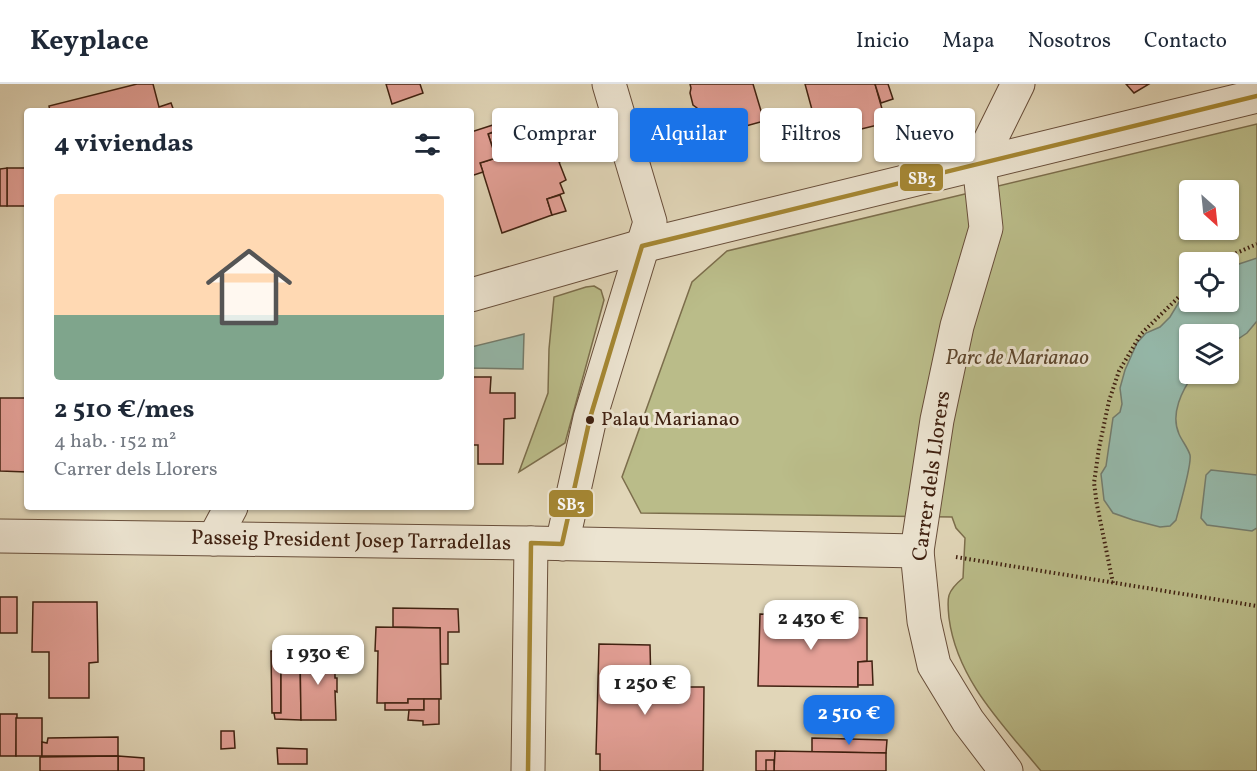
<!DOCTYPE html>
<html lang="es">
<meta charset="utf-8">
<style>
body{margin:0;font-family:Vollkorn,serif;background:#f6f6f7;color:#1f2937;height:100vh;display:flex;flex-direction:column;font-size:22px;white-space:nowrap}
*{box-sizing:border-box;margin:0}
p{font-size:20px;color:#747a83}
.icon{flex:none;width:33px;height:33px;fill:none;stroke:currentColor;stroke-width:2;stroke-linecap:round;stroke-linejoin:round}
.map{position:relative;flex:1;overflow:hidden}
.panel{position:absolute;left:24px;top:24px;width:450px;height:402px;display:flex;flex-direction:column;background:#fff;border-radius:6px;box-shadow:0 2px 4px #0004}
.panel>*{flex:none}
.top-card{position:absolute;left:492px;top:24px;width:570px;height:54px;display:flex;gap:12px}
.needle{width:39px;rotate:153deg}
.fabs{position:absolute;left:1179px;top:96px;display:grid;gap:12px}
.fabs a{display:grid;place-items:center;width:60px;height:60px;border-radius:6px;background:#fff;box-shadow:0 2px 4px #0004;font-size:30px}
.price{position:absolute;translate:-50% -51px;padding:0 14px;border-radius:12px;background:#fff;color:#222;font-size:20px;line-height:39px;filter:drop-shadow(0 2px 3px #0008)}
.price::after{content:'';position:absolute;left:50%;top:36px;width:18px;height:14px;margin-left:-9px;background:inherit;clip-path:polygon(0 0,100% 0,50% 100%)}
.price.on{background:#1a73e8;color:#fff}
ul{padding:0;list-style:none}
li{display:grid;align-content:center;gap:12px;height:318px;padding:0 30px}
li span{display:grid;place-items:center;height:186px;border-radius:6px;color:#555}
li>.icon{margin-inline-start:auto}
span .icon{width:108px;height:108px;fill:#fffc;stroke-width:1}
li b{font-size:26px}
h2{display:flex;justify-content:space-between;align-items:center;height:72px;padding:0 30px;font-size:26px}
.tag{padding:0 21px;border-radius:6px;background:#fff;box-shadow:0 2px 4px #0004;font-size:21px;line-height:54px}
.tag.on{background:#1a73e8;color:#fff}
header{display:flex;align-items:center;gap:36px;box-sizing:border-box;height:84px;padding:0 30px;background:#fff;border-bottom:2px solid #e0e1e3}
header strong{font-size:28px}
nav{display:flex;gap:33px;margin-inline-start:auto;font-size:21px}
.map>svg:first-child{display:block}
.green{fill:#babc89;stroke:#7c6e4c;stroke-width:1.5;fill-rule:evenodd}
.water{fill:#95b9ab;stroke:#737c6d;stroke-width:1.5}
.building{fill:#e4a097;stroke:#3f2010;stroke-width:1.5}
.lines{fill:none;stroke-linecap:round;stroke-linejoin:round}
.pedestrian-casing{stroke:#684e3a;stroke-width:35}
.minor-casing{stroke:#684e3a;stroke-width:35}
.path{stroke:#3f2010;stroke-width:4;stroke-dasharray:1.5 3;stroke-linecap:butt}
.pedestrian{stroke:#ece4d1;stroke-width:33}
.minor{stroke:#ece4d1;stroke-width:33}
.bus-1-casing{stroke:#ece4d1;stroke-width:9}
.bus-1{stroke:#a58733;stroke-width:4.5}
.bus-dot{fill:#3f2010;stroke:#ece4d1;stroke-width:2}
.labels{text-anchor:middle;dominant-baseline:central;stroke-width:6;stroke-linejoin:round;paint-order:stroke}
.bus-label{font-size:20px;fill:#3f2010;stroke:#ece4d1;text-anchor:start}
.park-label{font-size:21px;font-style:italic;fill:#5e472e;stroke:#ece4d1}
.street-label{font-size:21px;fill:#3f2010;stroke:#ece4d1}
.line-badge{stroke:#ece4d1;stroke-width:2}
.badge-label{font-size:16px;text-anchor:middle;font-weight:bold;fill:#fff}
</style>
<header>
<strong>Keyplace</strong>
<nav><a>Inicio</a><a>Mapa</a><a>Nosotros</a><a>Contacto</a></nav>
</header>
<div class="map">
<svg width="1257" height="687" viewBox="0 0 1257 687">
<rect width="100%" height="100%" fill="#e1d6b8"/>
<filter id="stains"><feTurbulence type="fractalNoise" baseFrequency=".00333" numOctaves="4"/><feColorMatrix values="0 0 0 0 .2 0 0 0 0 .09 0 0 0 0 .02 0 0 0 .5 -.17"/></filter>
<radialGradient id="worn" r=".72"><stop offset=".6" stop-color="#630" stop-opacity="0"/><stop offset="1" stop-color="#630" stop-opacity=".3"/></radialGradient>
<g class="green">
<path d="M1257,40V687H1041C1003,641 957,596 949,534C947,514 946,508 963,494L965,454L956,444L952,433L641,429L622,393L692,198L727,167ZM1190,106H1228V146H1190ZM1190,178H1228V218H1190ZM1190,250H1228V290H1190Z"/>
<polygon points="594,202 601,206 604,216 565,359 519,388 548,309 549,265 554,213 586,203"/>
</g>
<g class="water">
<path d="M1257,174V237L1247,249L1229,261L1228,250H1190V290H1194C1182,306 1170,330 1179,350C1182,357 1188,364 1190,371C1192,381 1179,424 1176,436L1170,442L1160,443L1133,436L1113,429L1104,416L1101,390L1106,382L1113,334L1120,328L1122,320L1120,304L1125,286L1137,259L1146,249L1160,243L1170,233L1179,218L1189,207L1190,218H1228L1229,185L1236,181Z"/>
<polygon points="524,250 523,285 471,284 471,263"/>
<polygon points="1211,386 1257,391 1257,444 1252,447 1207,441 1201,434 1206,391"/>
</g>
<g class="building">
<polygon points="137,0 153,0 159,23 171,19 174,27 50,27 49,22"/>
<polygon points="386,0 420,0 423,9 392,20"/>
<polygon points="690,0 753,0 764,37 706,53 697,24 693,21 690,9 691,4"/>
<polygon points="805,0 875,0 886,39 820,55"/>
<polygon points="875,0 888,0 893,15 881,19"/>
<polygon points="1126,0 1149,0 1134,9"/>
<polygon points="529,36 533,46 567,37 578,71 559,78 566,96 560,99 564,109 547,115 552,131 502,149 480,79 496,74 488,50"/>
<polygon points="496,40 498,46 488,50 496,74 480,79 483,88 471,92 471,48"/>
<rect x="7" y="84" width="20" height="38"/>
<polygon points="7,84 7,122 0,122 0,85"/>
<polygon points="560,111 566,127 552,131 547,115"/>
<polygon points="471,293 491,293 490,309 515,309 515,334 504,335 503,380 478,380 478,361 471,361"/>
<polygon points="0,314 27,314 27,388 0,387"/>
<rect x="0" y="513" width="17" height="36"/>
<polygon points="33,518 97,518 98,578 89,579 89,614 49,614 49,568 32,568"/>
<polygon points="393,524 458,525 459,548 448,548 448,580 440,580 440,544 393,543"/>
<polygon points="760,530 867,534 867,577 858,578 858,603 758,602"/>
<polygon points="376,543 440,544 441,615 408,615 408,619 377,619 378,567 375,567"/>
<polygon points="297,556 335,556 335,568 297,567"/>
<polygon points="599,560 650,561 651,603 704,603 703,687 600,687 600,670 596,670"/>
<polygon points="271,567 281,567 281,629 272,629"/>
<polygon points="281,567 300,567 301,636 275,635 274,629 281,629"/>
<polygon points="300,567 335,568 335,594 337,594 337,608 335,607 336,636 301,636"/>
<polygon points="872,577 873,601 858,601 858,578"/>
<polygon points="408,615 424,615 424,626 385,626 385,619 408,619"/>
<polygon points="424,615 439,615 439,640 423,641 423,637 408,636 409,626 424,626"/>
<polygon points="0,630 17,630 16,672 0,672"/>
<rect x="16" y="634" width="26" height="38"/>
<polygon points="221,647 234,647 235,664 221,665"/>
<polygon points="118,653 118,672 42,672 42,658 47,659 48,654"/>
<polygon points="812,654 887,656 886,669 812,668"/>
<polygon points="277,664 307,665 307,680 278,680"/>
<polygon points="756,667 775,667 774,687 756,687"/>
<polygon points="775,667 886,669 886,687 774,687"/>
<polygon points="118,672 144,674 144,687 118,687"/>
<polygon points="118,672 118,687 40,687 40,673"/>
<rect x="766" y="676" width="8" height="11"/>
</g>
<g class="lines">
<defs>
<polyline id="pedestrian" points="917,467 937,336 957,242 986,144 979,79"/>
<g id="minor">
<polyline points="979,79 1018,0"/>
<polyline points="471,211 642,162 1257,12"/>
<polyline points="0,452 531,459 917,467 924,537 934,581 968,637 1006,687"/>
<polyline points="214,455 231,423"/>
<polyline points="562,460 590,334 650,138 609,0"/>
<polyline points="528,687 531,459"/>
</g>
</defs>
<use href="#pedestrian" class="pedestrian-casing"/>
<use href="#minor" class="minor-casing"/>
<g class="path">
<polyline points="1220,178 1225,174 1257,160"/>
<polyline points="956,473 1257,522"/>
<polyline points="1113,499 1097,421 1094,399 1099,364 1109,317 1119,287 1141,250 1190,202"/>
</g>
<use href="#pedestrian" class="pedestrian"/>
<use href="#minor" class="minor"/>
<defs>
<polyline id="bus-1" points="528,687 531,459 562,460 590,334 642,162 1257,12"/>
</defs>
<use href="#bus-1" class="bus-1-casing"/>
<use href="#bus-1" class="bus-1"/>
</g>
<circle class="bus-dot" cx="590" cy="336" r="5"/>
<g class="labels">
<g class="bus-label">
<text x="601" y="336">Palau Marianao</text>
</g>
<g class="park-label">
<text x="1017" y="274">Parc de Marianao</text>
</g>
<g class="street-label">
<text transform="translate(932 392) rotate(-82)">Carrer dels Llorers</text>
<text transform="translate(351 457) rotate(1)">Passeig President Josep Tarradellas</text>
</g>
</g>
<g class="line-badge">
<rect x="899" y="79" width="45" height="29" rx="6" fill="#a58733"/>
<rect x="548" y="405" width="46" height="29" rx="6" fill="#a58733"/>
</g>
<g class="badge-label">
<text x="922" y="100">SB3</text>
<text x="571" y="426">SB3</text>
</g>
<rect width="100%" height="100%" filter="url(#stains)"/>
<rect width="100%" height="100%" fill="url(#worn)"/>
</svg>
<div class="fabs">
<a><svg class="needle" viewBox="-14 -14 28 28"><path d="M0-13l5 13h-10z" fill="#e53935"/><path d="M0 13l5-13h-10z" fill="#747a83"/></svg></a>
<a><svg class="icon" aria-label="locate" viewBox="0 0 24 24"><circle cx="12" cy="12" r="6"/><path d="M12 2v4M12 18v4M2 12h4M18 12h4"/></svg></a>
<a><svg class="icon" aria-label="layers" viewBox="0 0 24 24"><path d="M12 4l9 5-9 5-9-5zM3 14l9 5 9-5"/></svg></a>
</div>
<b class="price" style="left:811px;top:567px">2 430 €</b>
<b class="price" style="left:318px;top:602px">1 930 €</b>
<b class="price" style="left:645px;top:632px">1 250 €</b>
<b class="price on" style="left:849px;top:662px">2 510 €</b>
<div class="top-card">
<a class="tag">Comprar</a>
<a class="tag on">Alquilar</a>
<a class="tag">Filtros</a>
<a class="tag">Nuevo</a>
</div>
<section class="panel">
<h2>4 viviendas<svg class="icon" aria-label="filters" viewBox="0 0 24 24"><path d="M4 7h16M4 17h16"/><circle cx="9" cy="7" r="2"/><circle cx="15" cy="17" r="2"/></svg></h2>
<ul>
<li><span style="background:linear-gradient(#ffd9b3 65%,#7fa58c 0)"><svg class="icon" aria-label="home" viewBox="0 0 24 24"><path d="M3 11l9-7 9 7M6 9v11h12V9"/></svg></span><div><b>2 510 €/mes</b><p>4 hab. · 152 m²</p><p>Carrer dels Llorers</p></div></li>
</ul>
</section>
</div>
